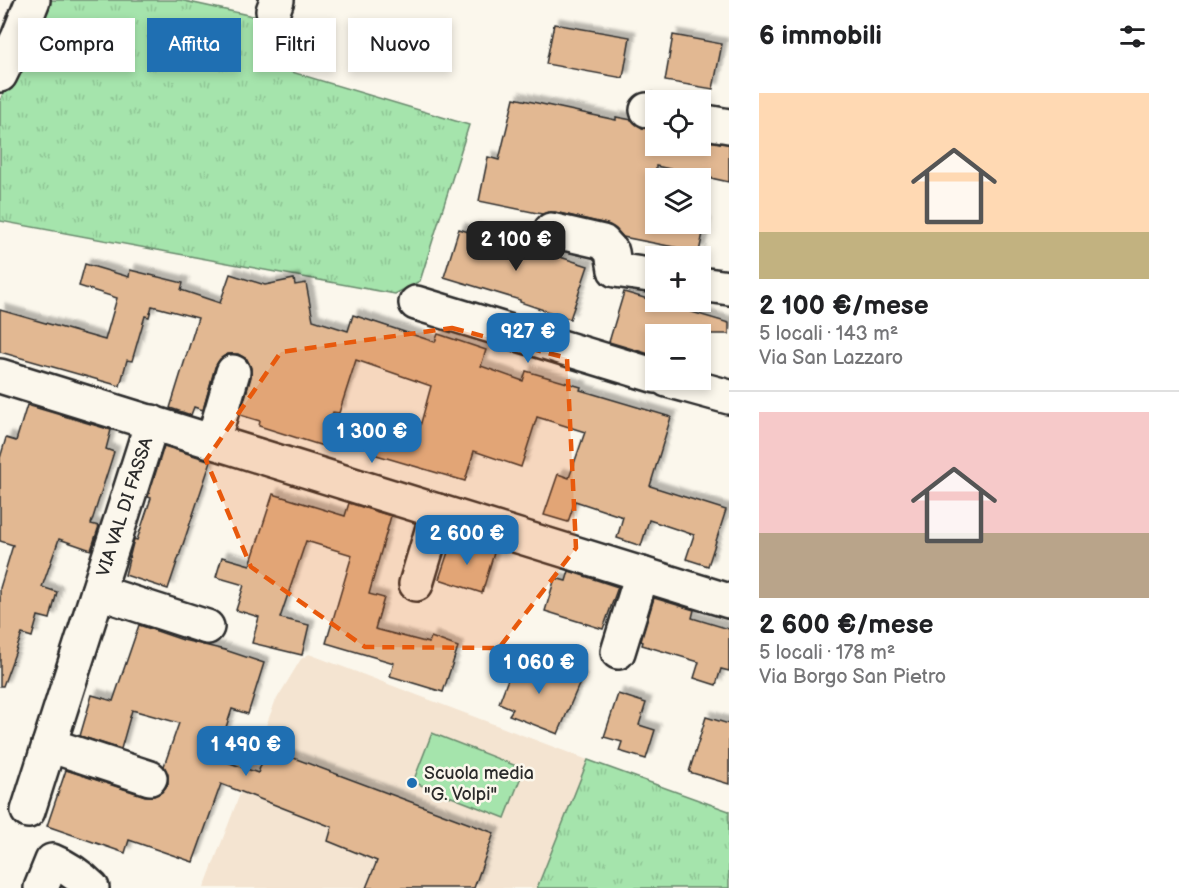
<!DOCTYPE html>
<html lang="it">
<meta charset="utf-8">
<style>
body{margin:0;font-family:"Balsamiq Sans",sans-serif;background:#f6f6f6;color:#202124;height:100vh;display:flex;flex-direction:column;font-size:22px;white-space:nowrap}
*{box-sizing:border-box;margin:0}
p{font-size:20px;color:#757577}
.icon{flex:none;width:33px;height:33px;fill:none;stroke:currentColor;stroke-width:2;stroke-linecap:round;stroke-linejoin:round}
.map{position:relative;flex:1;overflow:hidden}
.panel{display:flex;flex-direction:column;background:#fff;width:450px}
.panel>*{flex:none}
.banner{position:absolute;left:18px;top:18px;width:570px;height:54px;display:flex;gap:12px}
.controls{position:absolute;left:645px;top:90px;display:grid;gap:12px}
.controls a{display:grid;place-items:center;width:66px;height:66px;border-radius:0px;background:#fff;box-shadow:0 3px 9px #0003;font-size:30px}
.price{position:absolute;translate:-50% -51px;padding:0 14px;border-radius:12px;background:#1f6fb2;color:#fff;font-size:20px;line-height:39px;filter:drop-shadow(0 2px 3px #0008)}
.price::after{content:'';position:absolute;left:50%;top:36px;width:18px;height:14px;margin-left:-9px;background:inherit;clip-path:polygon(0 0,100% 0,50% 100%)}
.price.current{background:#222;color:#fff}
ul{padding:0;list-style:none}
li{display:grid;align-content:center;gap:12px;height:318px;padding:0 30px}
li+li{border-top:2px solid #e0e0e0}
li span{display:grid;place-items:center;height:186px;border-radius:0px;color:#555}
li>.icon{margin-inline-start:auto}
span .icon{width:108px;height:108px;fill:#fffc;stroke-width:1}
li b{font-size:26px}
h2{display:flex;justify-content:space-between;align-items:center;height:72px;padding:0 30px;font-size:26px}
.pill{padding:0 21px;border-radius:0px;background:#fff;box-shadow:0 3px 9px #0003;font-size:21px;line-height:54px}
.pill.current{background:#1f6fb2;color:#fff}
main{display:flex;flex:1;min-height:0}
.map>svg:first-child{display:block}
.built{fill:#f4e4d1}
.park{fill:url(#park-tufts);stroke:#68886c;stroke-width:1.5}
.pitch{fill:#a5e4ac;stroke:#68886c;stroke-width:1.5}
.building{fill:#e2b892;stroke:#2b2b2b;stroke-width:1.5;filter:url(#shadow)}
.lines{fill:none;stroke-linecap:round;stroke-linejoin:round}
.minor-casing{stroke:#2b2b2b;stroke-width:38}
.minor{stroke:#fbf7ec;stroke-width:33}
.marked{fill:#e8590c;fill-opacity:0.2;stroke:#e8590c;stroke-width:4.5;stroke-dasharray:12 8;stroke-linejoin:round}
.poi-dot{fill:#1f6fb2;stroke:#fbf7ec;stroke-width:2}
.labels{text-anchor:middle;dominant-baseline:central;stroke-width:5;stroke-linejoin:round;paint-order:stroke}
.street-label{font-size:18px;fill:#2b2b2b;stroke:#fbf7ec}
.poi-label{font-size:18px;fill:#2b2b2b;stroke:#fbf7ec;text-anchor:start}
</style>
<main>
<div class="map">
<svg width="729" height="888" viewBox="0 0 729 888">
<defs>
<pattern id="park-tufts" width="24" height="20" patternUnits="userSpaceOnUse" patternTransform="scale(1.5)"><rect width="24" height="20" fill="#a5e4ac"/><path d="M3 7l-1-3M5 7V3M7 7l1-3M15 17l-1-3M17 17v-4M19 17l1-3" fill="none" stroke="#8ec494"/></pattern>
<filter id="shadow"><feDropShadow dx="5.5" dy="-5.5" stdDeviation="1.5" flood-color="#0004"/></filter>
</defs>
<rect width="100%" height="100%" fill="#fbf7ec"/>
<filter id="ink" filterUnits="userSpaceOnUse"><feTurbulence type="fractalNoise" baseFrequency=".0167" numOctaves="2"/><feDisplacementMap in="SourceGraphic" scale="12" xChannelSelector="R" yChannelSelector="G"/><feConvolveMatrix kernelMatrix="1 2 1 2 8 2 1 2 1" color-interpolation-filters="sRGB"/></filter>
<g filter="url(#ink)">
<polygon class="built" points="309,654 588,760 537,888 204,888 275,702 301,659"/>
<g class="park">
<polygon points="41,0 180,0 257,17 275,67 469,125 420,281 395,294 0,221 0,101"/>
<polygon points="588,760 729,811 729,888 537,888"/>
</g>
<polygon class="pitch" points="432,733 524,769 505,818 413,782"/>
<g class="building">
<polygon points="554,24 630,37 623,78 546,64"/>
<polygon points="673,35 722,44 713,89 665,81"/>
<polygon points="514,98 616,120 616,117 632,120 642,128 656,130 656,146 700,146 700,140 729,144 729,182 656,166 656,224 705,224 699,252 623,237 616,229 607,224 555,212 542,214 479,201 488,157 499,160"/>
<polygon points="459,229 472,233 473,229 588,266 570,319 520,302 520,300 444,277"/>
<polygon points="85,264 129,277 130,270 183,283 181,290 220,303 230,274 265,285 294,279 295,285 306,283 313,320 348,331 353,315 435,342 438,334 486,350 481,366 523,381 526,371 581,387 580,390 671,417 650,486 726,510 708,566 686,559 694,535 649,520 641,546 617,538 623,517 575,501 568,522 544,515 558,474 569,478 585,432 537,417 521,467 474,451 465,481 373,454 382,423 418,434 431,386 356,360 339,413 333,412 323,446 259,426 260,421 240,415 251,377 251,368 247,359 238,354 228,354 220,359 215,367 203,410 194,407 191,415 170,408 198,318 152,306 149,317 145,316 132,361 127,360 120,386 0,352 0,310 105,340 117,298 79,286"/>
<polygon points="624,292 729,323 729,334 656,334 656,356 609,342"/>
<polygon points="27,405 111,430 106,449 114,452 91,524 99,526 91,550 59,539 42,587 57,592 50,619 38,616 32,637 22,634 3,686 0,686 0,588 13,545 0,541 0,458 6,438 16,441"/>
<polygon points="164,446 211,461 168,589 125,575 134,539 137,540 151,498 148,497"/>
<polygon points="273,494 345,516 349,503 391,516 369,594 384,598 375,629 429,643 431,637 458,647 443,692 390,676 394,663 326,643 352,555 306,541 280,618 309,625 302,655 252,643 259,617 236,610 244,585 216,577 222,557 250,565"/>
<polygon points="452,540 494,553 482,593 439,579"/>
<polygon points="569,571 618,587 603,629 545,611 555,578 566,581"/>
<polygon points="654,598 694,610 692,618 729,629 729,671 721,669 716,685 694,678 699,662 642,645 643,642 641,641"/>
<polygon points="139,625 183,640 225,650 264,663 248,714 232,709 216,758 258,773 267,748 494,833 474,888 366,888 377,861 328,841 332,827 221,784 193,862 129,840 125,853 47,826 66,770 145,796 154,796 162,792 168,784 168,775 164,766 179,723 132,710 121,749 80,736 92,695 113,701"/>
<polygon points="516,658 531,665 533,661 581,680 558,734 509,715 513,709 499,703"/>
<polygon points="618,694 646,703 639,725 655,730 646,759 619,751 622,742 604,737"/>
<polygon points="706,717 729,724 729,784 689,772"/>
</g>
<g class="lines">
<defs>
<g id="minor">
<polyline points="273,11 277,0"/>
<polyline points="0,75 18,38 33,0"/>
<polyline points="647,110 656,112"/>
<polyline points="700,121 729,126"/>
<polyline points="551,230 603,242 612,252 615,270 656,276"/>
<polyline points="700,284 729,288"/>
<polyline points="416,303 656,376"/>
<polyline points="0,376 729,601"/>
<polyline points="667,380 729,397"/>
<polyline points="213,441 233,372"/>
<polyline points="416,584 438,511"/>
<polyline points="98,592 207,627"/>
<polyline points="618,652 642,574"/>
<polyline points="49,745 150,778"/>
<polyline points="28,811 152,422"/>
<path d="M41,888L52,861C67,867 80,876 92,888"/>
</g>
</defs>
<use href="#minor" class="minor-casing"/>
<use href="#minor" class="minor"/>
</g>
</g>
<path class="marked" d="M452,328L567,358L576,548L499,648L365,647L251,567L206,460L281,352Z"/>
<circle class="poi-dot" cx="412" cy="783" r="6"/>
<g class="labels">
<g class="street-label">
<text transform="translate(125 507) rotate(-72)">VIA VAL DI FASSA</text>
</g>
<g class="poi-label">
<text x="424" y="773">Scuola media<tspan x="424" dy="21">"G. Volpi"</tspan></text>
</g>
</g>
</svg>
<div class="controls">
<a><svg class="icon" aria-label="locate" viewBox="0 0 24 24"><circle cx="12" cy="12" r="6"/><path d="M12 2v4M12 18v4M2 12h4M18 12h4"/></svg></a>
<a><svg class="icon" aria-label="layers" viewBox="0 0 24 24"><path d="M12 4l9 5-9 5-9-5zM3 14l9 5 9-5"/></svg></a>
<a>+</a>
<a>−</a>
</div>
<b class="price current" style="left:516px;top:272px">2 100 €</b>
<b class="price" style="left:528px;top:364px">927 €</b>
<b class="price" style="left:372px;top:464px">1 300 €</b>
<b class="price" style="left:467px;top:566px">2 600 €</b>
<b class="price" style="left:539px;top:695px">1 060 €</b>
<b class="price" style="left:246px;top:777px">1 490 €</b>
<div class="banner">
<a class="pill">Compra</a>
<a class="pill current">Affitta</a>
<a class="pill">Filtri</a>
<a class="pill">Nuovo</a>
</div>
</div>
<section class="panel">
<h2>6 immobili<svg class="icon" aria-label="filters" viewBox="0 0 24 24"><path d="M4 7h16M4 17h16"/><circle cx="9" cy="7" r="2"/><circle cx="15" cy="17" r="2"/></svg></h2>
<ul>
<li><span style="background:linear-gradient(#ffd9b3 75%,#c2b280 0)"><svg class="icon" aria-label="home" viewBox="0 0 24 24"><path d="M3 11l9-7 9 7M6 9v11h12V9"/></svg></span><div><b>2 100 €/mese</b><p>5 locali · 143 m²</p><p>Via San Lazzaro</p></div></li>
<li><span style="background:linear-gradient(#f6c9c9 65%,#b9a48a 0)"><svg class="icon" aria-label="home" viewBox="0 0 24 24"><path d="M3 11l9-7 9 7M6 9v11h12V9"/></svg></span><div><b>2 600 €/mese</b><p>5 locali · 178 m²</p><p>Via Borgo San Pietro</p></div></li>
</ul>
</section>
</main>
